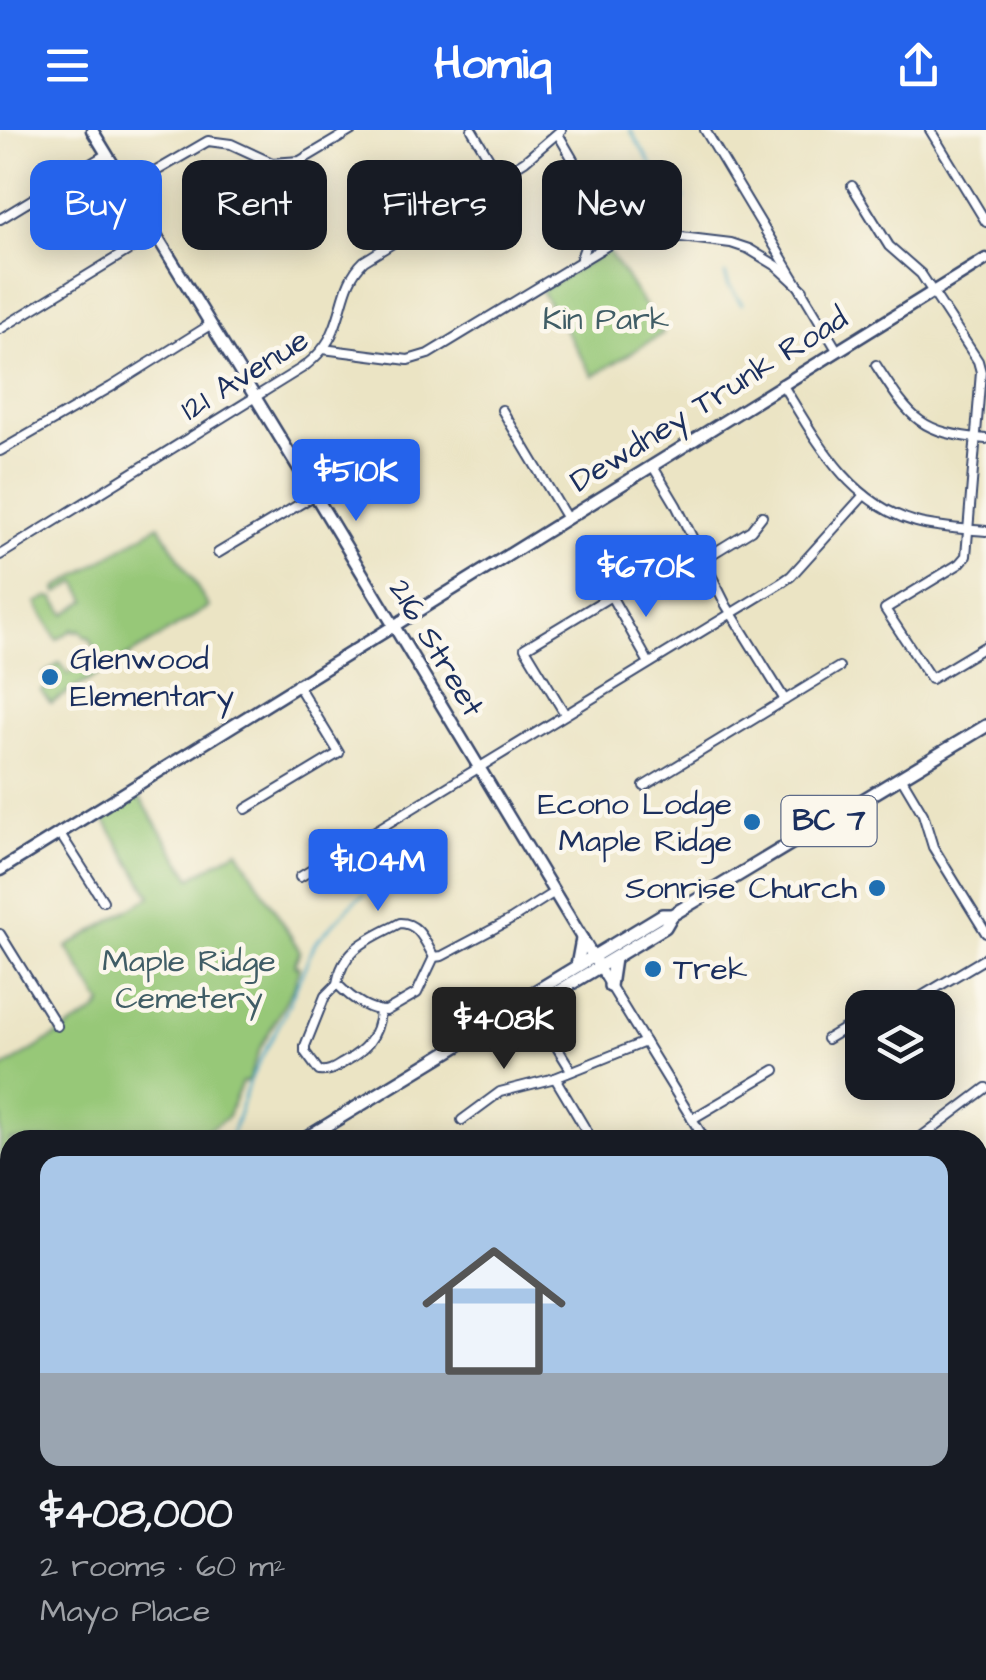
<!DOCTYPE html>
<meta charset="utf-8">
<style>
body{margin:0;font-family:"Architects Daughter",sans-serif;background:#242831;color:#f1f3f6;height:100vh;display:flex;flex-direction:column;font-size:38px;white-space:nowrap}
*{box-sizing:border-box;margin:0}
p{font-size:32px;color:#9ea1a6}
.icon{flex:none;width:55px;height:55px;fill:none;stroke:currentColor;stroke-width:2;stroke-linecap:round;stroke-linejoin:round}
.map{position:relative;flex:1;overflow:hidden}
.drawer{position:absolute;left:0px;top:1000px;width:988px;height:550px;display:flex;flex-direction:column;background:#171b24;border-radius:30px 30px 0 0;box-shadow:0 5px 25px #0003}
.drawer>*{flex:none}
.guide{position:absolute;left:30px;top:30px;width:928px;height:90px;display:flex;gap:20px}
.buttons{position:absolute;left:845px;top:860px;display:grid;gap:20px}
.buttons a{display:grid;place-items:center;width:110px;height:110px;border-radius:20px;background:#171b24;box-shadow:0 5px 25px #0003;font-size:50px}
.price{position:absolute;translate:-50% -85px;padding:0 22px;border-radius:10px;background:#2563eb;color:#fff;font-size:32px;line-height:65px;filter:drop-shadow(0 2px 5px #0008)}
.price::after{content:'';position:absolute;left:50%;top:60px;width:30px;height:22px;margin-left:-15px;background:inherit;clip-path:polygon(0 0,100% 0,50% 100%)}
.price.current{background:#222;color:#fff}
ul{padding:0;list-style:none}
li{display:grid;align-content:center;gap:20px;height:530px;padding:0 40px}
li span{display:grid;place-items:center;height:310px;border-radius:20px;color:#555}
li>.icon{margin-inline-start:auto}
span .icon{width:180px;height:180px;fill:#fffc;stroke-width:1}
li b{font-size:42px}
.chip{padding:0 35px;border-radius:20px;background:#171b24;box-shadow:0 5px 25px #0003;font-size:35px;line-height:90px}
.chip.current{background:#2563eb;color:#fff}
header{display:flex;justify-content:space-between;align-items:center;height:130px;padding:0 40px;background:#2563eb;color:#fff;font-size:45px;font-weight:800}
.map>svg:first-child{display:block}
.green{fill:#97c878;stroke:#597c6b;stroke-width:2.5}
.forest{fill:#79ac68;stroke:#4a6e63;stroke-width:2.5}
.water{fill:#47a8c6;stroke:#316c92;stroke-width:2.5}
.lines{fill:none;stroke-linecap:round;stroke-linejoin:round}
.stream{stroke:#47a8c6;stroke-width:2.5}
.minor-casing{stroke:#3a4a6d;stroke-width:12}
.major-casing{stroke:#3a4a6d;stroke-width:15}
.highway-casing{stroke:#3a4a6d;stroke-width:16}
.minor{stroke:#fff;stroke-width:8}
.major{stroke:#fff;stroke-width:10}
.highway{stroke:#fff;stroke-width:11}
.rail{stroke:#1b2f5e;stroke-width:2.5;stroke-dasharray:15 8;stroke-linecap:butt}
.poi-dot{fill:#1f6fb2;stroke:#fbf7ec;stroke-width:4}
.labels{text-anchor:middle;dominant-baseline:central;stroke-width:9;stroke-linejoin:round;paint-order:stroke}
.shield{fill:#fbf7ec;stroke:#5e6b89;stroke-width:2.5}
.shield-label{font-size:30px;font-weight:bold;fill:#1b2f5e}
.park-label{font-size:32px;fill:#405d66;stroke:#fbf7ec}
.street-label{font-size:32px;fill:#1b2f5e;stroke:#fbf7ec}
.poi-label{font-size:32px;fill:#1b2f5e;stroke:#fbf7ec;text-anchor:start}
</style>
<header><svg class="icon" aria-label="menu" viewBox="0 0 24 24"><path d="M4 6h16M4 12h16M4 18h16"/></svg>Homiq<svg class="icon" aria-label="share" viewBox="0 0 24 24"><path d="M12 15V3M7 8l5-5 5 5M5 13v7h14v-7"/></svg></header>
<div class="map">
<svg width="986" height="1550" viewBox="0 0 986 1550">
<rect width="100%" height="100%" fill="#fbf7ec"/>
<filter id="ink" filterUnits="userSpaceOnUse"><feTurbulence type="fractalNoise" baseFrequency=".01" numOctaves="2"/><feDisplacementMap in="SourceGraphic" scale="20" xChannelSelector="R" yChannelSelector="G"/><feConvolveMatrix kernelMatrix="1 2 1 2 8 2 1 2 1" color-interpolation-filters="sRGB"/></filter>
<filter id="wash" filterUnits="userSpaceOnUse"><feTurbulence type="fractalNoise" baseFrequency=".0048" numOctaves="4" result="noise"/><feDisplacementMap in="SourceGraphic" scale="40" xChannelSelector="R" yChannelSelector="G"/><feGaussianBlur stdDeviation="2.25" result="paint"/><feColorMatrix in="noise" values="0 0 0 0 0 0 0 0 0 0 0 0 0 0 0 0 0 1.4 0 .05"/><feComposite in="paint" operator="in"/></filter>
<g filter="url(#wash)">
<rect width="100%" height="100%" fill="#ebe4c4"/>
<g class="green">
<polygon points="608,121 663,203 593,246 541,161"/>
<polygon points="159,395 209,477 51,573 41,561 50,555 44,544 60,533 68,544 99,524 89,507 85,507 80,499 76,502 73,499 57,510 36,473 48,467 54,468 65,484 87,470 77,452 58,463 56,459"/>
<polygon points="138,665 191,748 238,720 300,821 294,835 299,837 295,854 260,919 248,951 242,952 227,988 191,1010 10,1010 10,1033 5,1036 0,1028 0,992 2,990 0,984 0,940 97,881 102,874 67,817 151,766 102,686"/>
</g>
<g class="forest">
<polygon points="986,1066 986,1130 978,1138 978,1076"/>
<polygon points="569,1540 614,1540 606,1550 564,1550"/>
</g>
<polygon class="water" points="986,1169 986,1550 648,1550 655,1540 978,1540 978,1178"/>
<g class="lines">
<g class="stream">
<polyline points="630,0 656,42 685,69"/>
<polyline points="725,144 729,156 742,174"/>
<polyline points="230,1010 249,952 284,885 315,813 357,769 364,765"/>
<polyline points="37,1550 47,1540"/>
</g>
</g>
</g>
<g filter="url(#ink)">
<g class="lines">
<defs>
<g id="minor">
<polyline points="472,0 500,47"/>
<polyline points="705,0 837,220"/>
<polyline points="930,0 986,92"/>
<polyline points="558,4 600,76 631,101"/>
<polyline points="852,56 889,116 921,144 978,231 981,242 966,426 959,434 885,479 931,549 986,516"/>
<polyline points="127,58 208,11 231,14 272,33 300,31 352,0"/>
<polyline points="0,89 107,24"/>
<polyline points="581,128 600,76"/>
<polyline points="0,199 155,104"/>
<polyline points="323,219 408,230 428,224 631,101 731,113 749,119 777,136 803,160"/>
<path d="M876,235C911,289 919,303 986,309"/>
<path d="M782,254C816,309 848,373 916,392C938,398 963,399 986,401"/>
<polyline points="502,280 566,387"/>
<polyline points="0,321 111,257 210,195"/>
<polyline points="652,335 676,375 726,475 785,570"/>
<polyline points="218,423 315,365"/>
<path d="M0,425L302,238C316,228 328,215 334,199C344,175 344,150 364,131L525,31L561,0"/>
<polyline points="704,429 751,400 762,386"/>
<polyline points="565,584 525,518 611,466 649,533"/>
<polyline points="901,647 923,684 933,717 986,803"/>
<polyline points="644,656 839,537"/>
<polyline points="246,679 339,623 297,554"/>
<polyline points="59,702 103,771"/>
<polyline points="300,747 781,453 791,446 864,365"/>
<polyline points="0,804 57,896"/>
<polyline points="599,837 705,1010"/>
<path d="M337,854C350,867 368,881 386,881L417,863L434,827L442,826L512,789L553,763"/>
<path d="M337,854L325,866L305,916V922L319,941C330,942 334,938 343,933C364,921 378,908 380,882"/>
<path d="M337,854C343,817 370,809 400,793C419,793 425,812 434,827"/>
<polyline points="882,878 912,872 986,828"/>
<polyline points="542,893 571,940"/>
<polyline points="827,909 862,888"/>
<polyline points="555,948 592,1010"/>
<polyline points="692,989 775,940"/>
<polyline points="462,990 500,962 555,948 645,912"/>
<polyline points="917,1010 986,958"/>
<polyline points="0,1124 10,1137"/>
<polyline points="0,1132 10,1147"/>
<polyline points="0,1347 10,1364"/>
<polyline points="0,1457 10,1450"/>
<polyline points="0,1532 11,1550"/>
<polyline points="116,1540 122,1550"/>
<polyline points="257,1540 264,1550"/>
<polyline points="315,1540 324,1550"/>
<polyline points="484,1540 490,1544 486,1550"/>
<polyline points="276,1550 285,1540"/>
</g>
<g id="major">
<polyline points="92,0 315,365 597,833"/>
<polyline points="0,740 986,129"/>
</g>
<g id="highway">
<polyline points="577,836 582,809"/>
<polyline points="610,856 614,829"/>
<polyline points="518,879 523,869 662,785 672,785 986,596"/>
<polyline points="303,1010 518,879 529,879 665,797 672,785"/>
<polyline points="0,1186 10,1180"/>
<polyline points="0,1198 10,1192"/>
</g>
</defs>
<use href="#minor" class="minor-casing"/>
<use href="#major" class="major-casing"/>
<use href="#highway" class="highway-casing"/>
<use href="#minor" class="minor"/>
<use href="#major" class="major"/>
<use href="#highway" class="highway"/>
<g class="rail">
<polyline points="978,1149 986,1140"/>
<polyline points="624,1550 632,1540"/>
</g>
</g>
</g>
<g class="poi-dot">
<circle cx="50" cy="547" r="10"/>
<circle cx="752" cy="692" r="10"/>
<circle cx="877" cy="758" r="10"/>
<circle cx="653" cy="839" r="10"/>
</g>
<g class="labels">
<rect class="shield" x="781.5" y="666" width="95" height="50" rx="8"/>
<g class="shield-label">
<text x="829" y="691">BC 7</text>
</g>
<g class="park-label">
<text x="606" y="189">Kin Park</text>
<text x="189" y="831">Maple Ridge<tspan x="189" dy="37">Cemetery</tspan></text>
</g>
<g class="street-label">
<text transform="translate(245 245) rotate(-32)">121 Avenue</text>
<text transform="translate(709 270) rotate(-32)">Dewdney Trunk Road</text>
<text transform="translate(436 518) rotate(59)">216 Street</text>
</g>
<g class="poi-label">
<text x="70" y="529">Glenwood<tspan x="70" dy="37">Elementary</tspan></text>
<text x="732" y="674" text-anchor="end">Econo Lodge<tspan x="732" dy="37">Maple Ridge</tspan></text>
<text x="857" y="758" text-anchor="end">Sonrise Church</text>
<text x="673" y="839">Trek</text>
</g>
</g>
</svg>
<div class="buttons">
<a><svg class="icon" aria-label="layers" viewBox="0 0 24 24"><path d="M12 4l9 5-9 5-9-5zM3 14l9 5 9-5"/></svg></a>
</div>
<b class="price" style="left:356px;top:394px">$510K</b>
<b class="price" style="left:646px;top:490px">$670K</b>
<b class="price" style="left:378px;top:784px">$1.04M</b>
<b class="price current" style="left:504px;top:942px">$408K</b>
<div class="guide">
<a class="chip current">Buy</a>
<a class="chip">Rent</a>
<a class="chip">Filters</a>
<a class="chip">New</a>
</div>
<section class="drawer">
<ul>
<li><span style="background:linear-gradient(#a9c7e8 70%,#9aa5b1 0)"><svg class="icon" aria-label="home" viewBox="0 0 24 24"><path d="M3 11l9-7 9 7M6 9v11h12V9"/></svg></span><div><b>$408,000</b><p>2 rooms · 60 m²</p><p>Mayo Place</p></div></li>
</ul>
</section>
</div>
